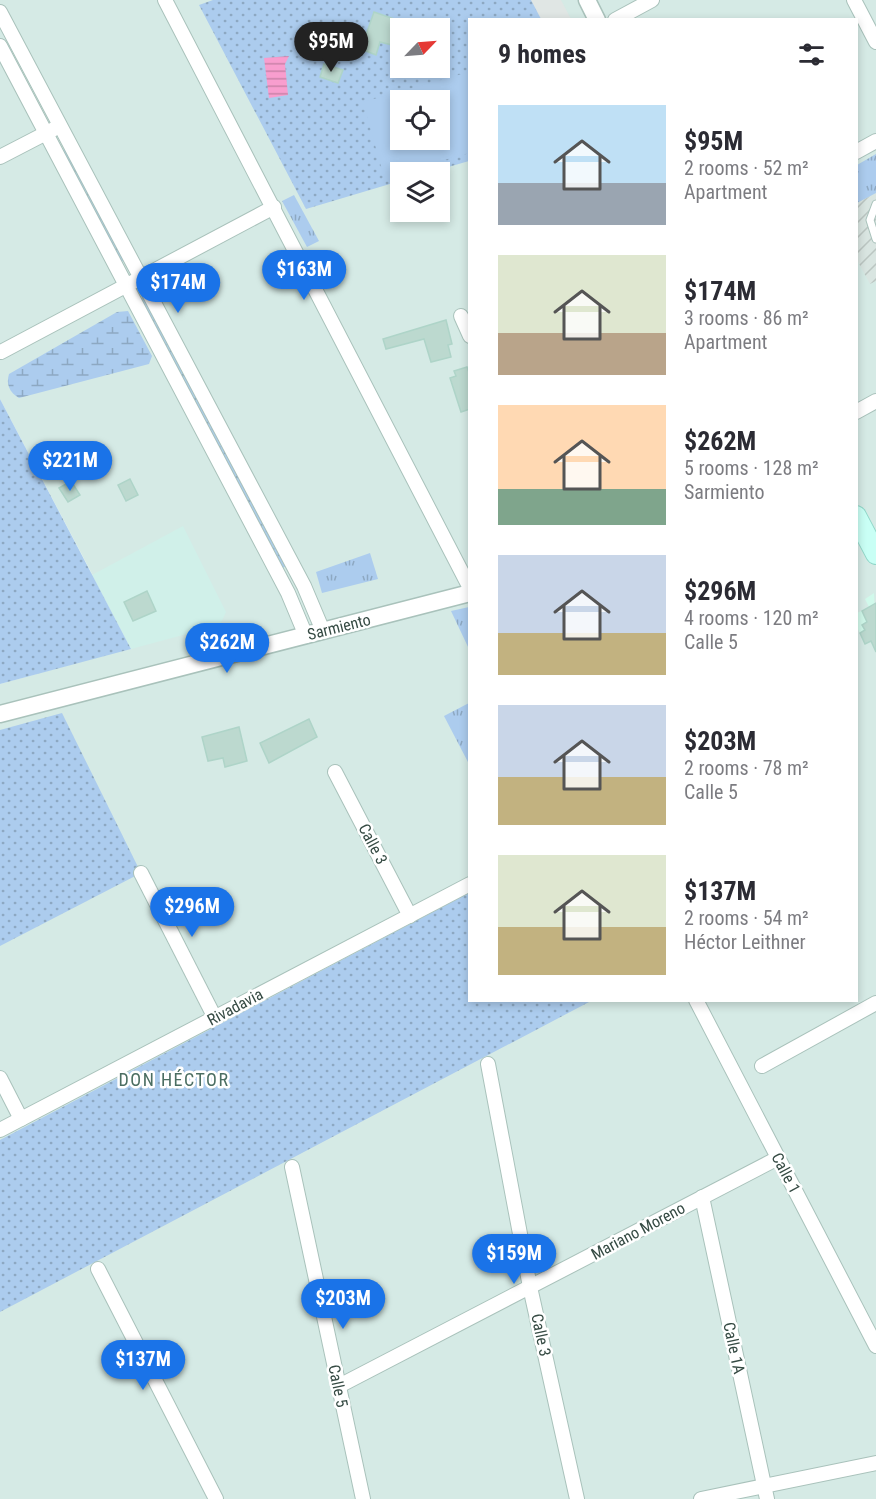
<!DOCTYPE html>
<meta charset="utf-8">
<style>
body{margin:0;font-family:"Roboto Condensed",sans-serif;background:#f7f7f7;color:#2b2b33;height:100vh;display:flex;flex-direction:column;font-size:22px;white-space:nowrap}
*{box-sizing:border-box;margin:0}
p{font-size:20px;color:#7c7c81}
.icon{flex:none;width:33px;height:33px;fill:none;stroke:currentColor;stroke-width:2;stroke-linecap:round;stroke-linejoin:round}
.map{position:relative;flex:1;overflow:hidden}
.details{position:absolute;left:468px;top:18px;width:390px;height:984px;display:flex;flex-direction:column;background:#fff;border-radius:0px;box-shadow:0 3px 9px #0003}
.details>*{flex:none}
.needle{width:39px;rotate:65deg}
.fabs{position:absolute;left:390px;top:18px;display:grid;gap:12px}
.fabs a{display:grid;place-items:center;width:60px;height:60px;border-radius:0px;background:#fff;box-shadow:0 3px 9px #0003;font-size:30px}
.price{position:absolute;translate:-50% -51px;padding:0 14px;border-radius:21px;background:#1a73e8;color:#fff;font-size:20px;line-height:39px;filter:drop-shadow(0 2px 3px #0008)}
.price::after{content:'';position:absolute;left:50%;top:36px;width:18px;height:14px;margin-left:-9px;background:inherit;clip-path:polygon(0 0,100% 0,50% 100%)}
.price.current{background:#222;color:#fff}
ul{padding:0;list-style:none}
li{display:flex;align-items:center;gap:18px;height:150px;padding:0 30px}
li span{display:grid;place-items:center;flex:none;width:168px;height:120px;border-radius:0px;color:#555}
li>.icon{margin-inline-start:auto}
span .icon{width:72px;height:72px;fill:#fffc;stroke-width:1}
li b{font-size:26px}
h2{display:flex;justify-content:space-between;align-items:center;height:72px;padding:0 30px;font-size:26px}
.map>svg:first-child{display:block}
.residential{fill:#d5eae5;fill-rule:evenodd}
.commercial{fill:#d1f9eb}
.industrial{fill:url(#industrial-furrows)}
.education{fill:#d0f0e9}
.grass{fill:url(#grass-dots);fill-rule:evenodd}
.wetland{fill:url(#wetland-marsh)}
.park{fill:url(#park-tufts)}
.pitch{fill:#acccee;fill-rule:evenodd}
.parking{fill:#e0e6e4}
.water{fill:url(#water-rules)}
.building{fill:#bcd9cf;stroke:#aed4c8;stroke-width:1.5}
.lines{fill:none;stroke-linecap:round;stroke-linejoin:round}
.service-casing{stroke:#a9c2bb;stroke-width:9}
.minor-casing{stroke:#a9c2bb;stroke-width:16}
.tertiary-casing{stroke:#a9c2bb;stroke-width:19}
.secondary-casing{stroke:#91d7c9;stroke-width:22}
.service{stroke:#fff;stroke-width:7}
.minor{stroke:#fff;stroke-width:14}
.tertiary{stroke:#fff;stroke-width:16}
.secondary{stroke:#c9fff5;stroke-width:20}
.labels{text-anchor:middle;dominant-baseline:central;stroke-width:5;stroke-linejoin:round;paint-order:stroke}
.street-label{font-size:16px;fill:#354a43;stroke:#fff}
.neighbourhood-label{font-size:18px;letter-spacing:1.5px;fill:#4b6e62;stroke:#fff}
</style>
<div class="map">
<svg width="876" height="1499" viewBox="0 0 876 1499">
<defs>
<pattern id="industrial-furrows" width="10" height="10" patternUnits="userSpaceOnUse" patternTransform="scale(1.5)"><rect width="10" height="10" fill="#d9e5e1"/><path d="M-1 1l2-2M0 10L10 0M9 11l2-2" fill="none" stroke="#bbc6c2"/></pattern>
<pattern id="grass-dots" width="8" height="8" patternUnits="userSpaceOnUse" patternTransform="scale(1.5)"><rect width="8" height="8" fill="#acccee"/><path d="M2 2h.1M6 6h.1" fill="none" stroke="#8da8c2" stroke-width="1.8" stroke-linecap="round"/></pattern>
<pattern id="wetland-marsh" width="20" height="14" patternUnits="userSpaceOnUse" patternTransform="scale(1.5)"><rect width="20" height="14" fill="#acccee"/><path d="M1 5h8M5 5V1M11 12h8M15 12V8" fill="none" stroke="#8da8c2"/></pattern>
<pattern id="park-tufts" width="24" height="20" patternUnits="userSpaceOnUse" patternTransform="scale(1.5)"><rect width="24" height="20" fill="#acccee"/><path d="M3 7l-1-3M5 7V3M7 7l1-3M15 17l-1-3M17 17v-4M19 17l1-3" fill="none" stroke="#8da8c2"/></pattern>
<pattern id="water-rules" width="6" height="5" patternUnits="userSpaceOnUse" patternTransform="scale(1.5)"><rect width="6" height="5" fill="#f89ece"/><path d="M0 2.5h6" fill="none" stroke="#ca83a9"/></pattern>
</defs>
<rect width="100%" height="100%" fill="#e8f6f2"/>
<path class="residential" d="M0,0H876V1499H0V684L131,648L0,399ZM470,20H856V1000H470ZM400,28H440V68H400ZM400,100H440V140H400ZM400,172H440V212H400Z"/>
<polygon class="commercial" points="874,593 876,638 865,644 857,627 857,613 869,607 865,599"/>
<polygon class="industrial" points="876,193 876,281 870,284 857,260 856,203"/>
<polygon class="education" points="183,526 226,612 220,625 131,649 92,575"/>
<g class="grass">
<path d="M213,0H560L570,19L470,20L469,161L431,172H400V181L306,209L199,5ZM400,28H440V68H400ZM400,100H440V140H400Z"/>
<polygon points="66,148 125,260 121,262 63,150"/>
<polygon points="144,297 286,566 283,568 141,299"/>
<polygon points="0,399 131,649 0,684"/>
<polygon points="62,713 141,873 0,946 0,730"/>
<polygon points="469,893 470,1000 591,1001 0,1312 0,1140"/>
</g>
<path class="wetland" d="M128,311L152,356L149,364L19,398C9,392 6,384 9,374L117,312Z"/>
<g class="park">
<polygon points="876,154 876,193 857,203 857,165"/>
<polygon points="294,195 319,241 307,247 282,201"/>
<polygon points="370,553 378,579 322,593 316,572"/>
<polygon points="469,607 470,607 469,649 451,611"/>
<polygon points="469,703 469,764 444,716"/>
</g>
<path class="pitch" d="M469,72V153L384,177L363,102ZM400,100H440V140H400Z"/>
<polygon class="parking" points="531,0 561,0 571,19 541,19"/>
<polygon class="water" points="289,56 285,64 288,95 269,98 264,58"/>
<g class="building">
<polygon points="374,12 400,21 392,45 380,42 376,55 361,49"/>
<polygon points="324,64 343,70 338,83 320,77"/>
<polygon points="446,320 452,344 448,345 451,357 431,362 424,339 386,349 383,339"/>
<polygon points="467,367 470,375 470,409 461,412 450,378 456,376 454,371"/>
<polygon points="130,479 138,495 126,501 118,485"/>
<polygon points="71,481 80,495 68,502 59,488"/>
<polygon points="147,591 156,611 133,621 124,602"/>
<polygon points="876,603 876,652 871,641 865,644 860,633 865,630 862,625 867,622 862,611"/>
<polygon points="309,719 317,737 269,763 260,743"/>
<polygon points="239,727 247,761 225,767 223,758 208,761 202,737"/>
</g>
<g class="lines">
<defs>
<polyline id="service" points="876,204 870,220 876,239"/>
<g id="minor">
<polyline points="165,0 470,588"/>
<polyline points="854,0 876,42"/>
<polyline points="0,12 304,586 323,631"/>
<polyline points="615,20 652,0"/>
<polyline points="0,46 288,593 306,636"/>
<polyline points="856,152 876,141"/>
<polyline points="0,157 54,129"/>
<polyline points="461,316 470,336"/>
<polyline points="1,352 274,207"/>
<polyline points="856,412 876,401"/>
<polyline points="335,772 410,916"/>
<polyline points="141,873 215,1018"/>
<polyline points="696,1000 876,1346"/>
<polyline points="488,1064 530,1287 577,1499"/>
<polyline points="762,1066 876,1003"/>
<polyline points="0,1078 21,1119"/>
<polyline points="0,1130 470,884"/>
<polyline points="292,1167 363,1499"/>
<polyline points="702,1197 767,1499"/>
<polyline points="98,1269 216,1499"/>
<polyline points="339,1386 778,1158"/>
<polyline points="701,1499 876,1463"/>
</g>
<g id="tertiary">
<polyline points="587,0 597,20"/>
<polyline points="0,714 470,593"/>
</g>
<polyline id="secondary" points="856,516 876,554"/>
</defs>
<use href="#service" class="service-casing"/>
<use href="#minor" class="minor-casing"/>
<use href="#tertiary" class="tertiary-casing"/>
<use href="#secondary" class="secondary-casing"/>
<use href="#service" class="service"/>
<use href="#minor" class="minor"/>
<use href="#tertiary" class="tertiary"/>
<use href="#secondary" class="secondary"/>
</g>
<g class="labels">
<g class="street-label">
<text transform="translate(339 627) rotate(-14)">Sarmiento</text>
<text transform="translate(373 844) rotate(62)">Calle 3</text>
<text transform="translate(235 1007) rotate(-28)">Rivadavia</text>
<text transform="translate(786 1173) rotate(62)">Calle 1</text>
<text transform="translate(638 1231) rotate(-28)">Mariano Moreno</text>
<text transform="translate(541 1335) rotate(78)">Calle 3</text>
<text transform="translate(734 1348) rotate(78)">Calle 1A</text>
<text transform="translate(338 1386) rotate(78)">Calle 5</text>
</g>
<g class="neighbourhood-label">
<text x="174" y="1079">DON HÉCTOR</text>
</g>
</g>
</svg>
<div class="fabs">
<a><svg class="needle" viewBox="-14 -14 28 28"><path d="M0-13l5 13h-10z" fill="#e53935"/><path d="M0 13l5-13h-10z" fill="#7c7c81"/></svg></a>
<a><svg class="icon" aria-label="locate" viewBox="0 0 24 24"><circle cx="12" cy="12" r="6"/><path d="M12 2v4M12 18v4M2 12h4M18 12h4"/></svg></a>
<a><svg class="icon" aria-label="layers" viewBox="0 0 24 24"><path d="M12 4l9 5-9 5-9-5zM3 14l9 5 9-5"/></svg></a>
</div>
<b class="price current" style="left:331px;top:73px">$95M</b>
<b class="price" style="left:304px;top:301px">$163M</b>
<b class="price" style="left:178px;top:314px">$174M</b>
<b class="price" style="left:70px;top:492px">$221M</b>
<b class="price" style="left:227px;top:674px">$262M</b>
<b class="price" style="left:192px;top:938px">$296M</b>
<b class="price" style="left:514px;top:1285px">$159M</b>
<b class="price" style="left:343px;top:1330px">$203M</b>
<b class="price" style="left:143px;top:1391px">$137M</b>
<section class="details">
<h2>9 homes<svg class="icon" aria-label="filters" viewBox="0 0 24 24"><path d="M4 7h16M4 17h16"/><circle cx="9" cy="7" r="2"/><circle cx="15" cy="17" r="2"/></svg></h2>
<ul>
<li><span style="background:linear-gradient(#bfe0f5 65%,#9aa5b1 0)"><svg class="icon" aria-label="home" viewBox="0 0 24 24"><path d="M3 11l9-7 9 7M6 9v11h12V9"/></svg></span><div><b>$95M</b><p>2 rooms · 52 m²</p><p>Apartment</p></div></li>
<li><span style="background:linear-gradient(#dfe7d0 65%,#b9a48a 0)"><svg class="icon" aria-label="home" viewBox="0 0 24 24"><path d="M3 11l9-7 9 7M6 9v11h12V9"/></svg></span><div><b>$174M</b><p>3 rooms · 86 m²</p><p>Apartment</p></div></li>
<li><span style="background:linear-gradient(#ffd9b3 70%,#7fa58c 0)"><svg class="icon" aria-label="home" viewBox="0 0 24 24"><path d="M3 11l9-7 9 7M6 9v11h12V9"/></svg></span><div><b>$262M</b><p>5 rooms · 128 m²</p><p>Sarmiento</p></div></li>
<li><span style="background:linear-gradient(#c9d6e8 65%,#c2b280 0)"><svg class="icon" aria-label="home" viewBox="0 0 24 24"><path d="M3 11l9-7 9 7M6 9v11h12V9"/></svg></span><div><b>$296M</b><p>4 rooms · 120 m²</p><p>Calle 5</p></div></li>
<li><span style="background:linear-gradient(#c9d6e8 60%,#c2b280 0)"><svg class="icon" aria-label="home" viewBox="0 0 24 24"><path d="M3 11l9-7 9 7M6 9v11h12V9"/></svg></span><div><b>$203M</b><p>2 rooms · 78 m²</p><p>Calle 5</p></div></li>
<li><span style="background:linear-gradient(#dfe7d0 60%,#c2b280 0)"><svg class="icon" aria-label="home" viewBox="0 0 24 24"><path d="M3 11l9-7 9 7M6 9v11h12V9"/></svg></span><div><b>$137M</b><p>2 rooms · 54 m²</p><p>Héctor Leithner</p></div></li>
</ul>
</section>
</div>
